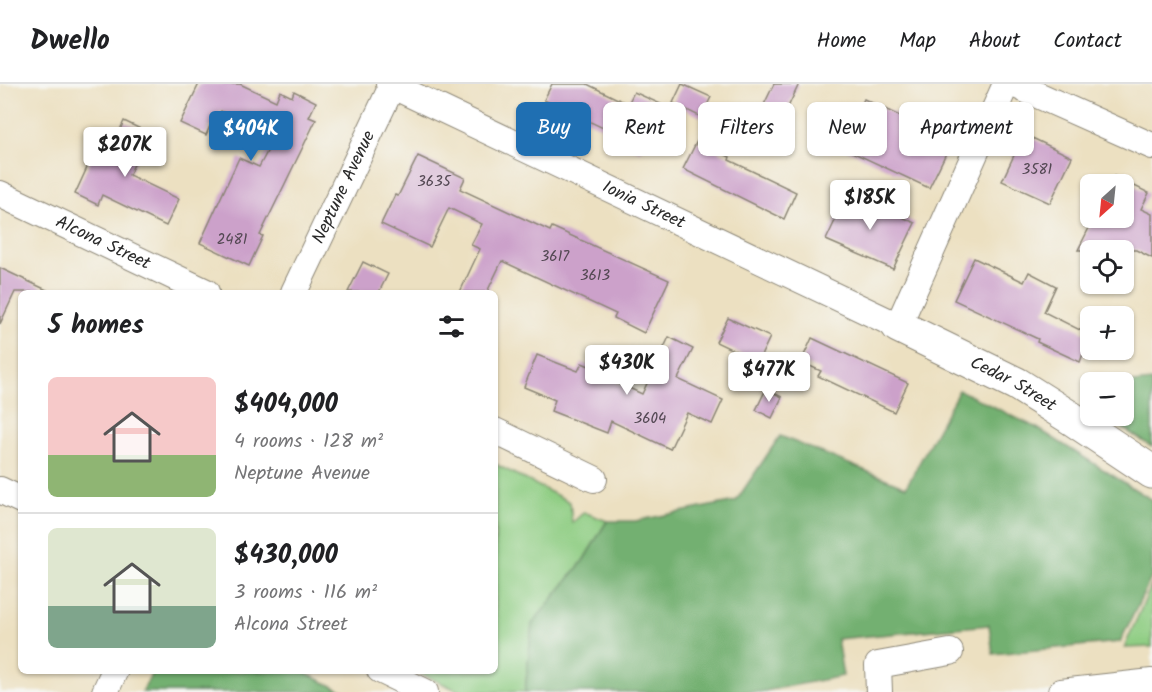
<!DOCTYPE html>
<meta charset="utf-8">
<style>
body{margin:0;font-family:Kalam,sans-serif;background:#f2f2f2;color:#202124;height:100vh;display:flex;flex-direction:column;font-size:22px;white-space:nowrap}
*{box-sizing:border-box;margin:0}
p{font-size:20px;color:#757577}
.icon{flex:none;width:33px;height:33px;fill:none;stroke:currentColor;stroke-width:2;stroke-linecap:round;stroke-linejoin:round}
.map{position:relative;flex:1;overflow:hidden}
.side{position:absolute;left:18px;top:206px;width:480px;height:384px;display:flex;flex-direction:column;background:#fff;border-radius:9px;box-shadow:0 2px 4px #0004}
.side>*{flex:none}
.guide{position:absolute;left:516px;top:18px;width:546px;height:54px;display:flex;gap:12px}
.needle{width:39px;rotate:207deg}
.controls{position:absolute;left:1080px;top:90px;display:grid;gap:12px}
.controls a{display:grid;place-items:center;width:54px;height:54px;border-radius:9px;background:#fff;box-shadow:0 2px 4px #0004;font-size:30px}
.price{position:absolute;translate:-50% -51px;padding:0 14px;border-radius:6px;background:#fff;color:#222;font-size:20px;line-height:39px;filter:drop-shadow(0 2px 3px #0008)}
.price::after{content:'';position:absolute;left:50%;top:36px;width:18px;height:14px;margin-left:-9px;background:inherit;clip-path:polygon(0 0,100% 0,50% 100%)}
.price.selected{background:#1f6fb2;color:#fff}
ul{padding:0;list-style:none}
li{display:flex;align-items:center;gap:18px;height:150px;padding:0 30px}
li+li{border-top:2px solid #e0e0e0}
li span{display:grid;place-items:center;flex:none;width:168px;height:120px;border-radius:9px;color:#555}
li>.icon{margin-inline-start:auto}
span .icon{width:72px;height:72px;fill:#fffc;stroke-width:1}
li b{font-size:26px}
h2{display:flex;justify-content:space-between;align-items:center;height:72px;padding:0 30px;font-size:26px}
.tag{padding:0 21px;border-radius:9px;background:#fff;box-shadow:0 2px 4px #0004;font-size:21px;line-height:54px}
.tag.selected{background:#1f6fb2;color:#fff}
header{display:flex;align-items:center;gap:36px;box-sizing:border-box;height:84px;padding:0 30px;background:#fff;border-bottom:2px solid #e0e0e0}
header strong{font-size:28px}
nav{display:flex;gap:33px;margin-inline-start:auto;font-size:21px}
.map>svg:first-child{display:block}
.green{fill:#8fcd83;stroke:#5d7c57;stroke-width:1.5}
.forest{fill:#73b071;stroke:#4f6e4e;stroke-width:1.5}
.building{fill:#cca1ca}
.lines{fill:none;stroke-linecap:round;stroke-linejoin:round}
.minor-casing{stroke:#8c8676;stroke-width:28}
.tertiary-casing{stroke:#8c8676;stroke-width:35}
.minor{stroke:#fff;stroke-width:26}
.tertiary{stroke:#fff;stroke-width:33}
.labels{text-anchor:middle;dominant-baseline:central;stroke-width:4.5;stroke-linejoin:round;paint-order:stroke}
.number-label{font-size:15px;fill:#534853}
.street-label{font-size:18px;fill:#2b2b2b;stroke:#f6f6f2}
</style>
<header>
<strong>Dwello</strong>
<nav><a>Home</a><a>Map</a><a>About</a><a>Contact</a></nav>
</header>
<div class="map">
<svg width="1152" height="608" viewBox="0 0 1152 608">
<rect width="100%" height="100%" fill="#f6f6f2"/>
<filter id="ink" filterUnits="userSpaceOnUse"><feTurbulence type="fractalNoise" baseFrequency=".0167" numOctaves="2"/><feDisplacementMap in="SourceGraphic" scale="12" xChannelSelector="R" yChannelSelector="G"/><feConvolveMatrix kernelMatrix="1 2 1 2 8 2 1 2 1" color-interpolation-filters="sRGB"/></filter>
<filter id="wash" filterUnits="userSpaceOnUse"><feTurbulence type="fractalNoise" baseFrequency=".008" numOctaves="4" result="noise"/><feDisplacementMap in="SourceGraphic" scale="24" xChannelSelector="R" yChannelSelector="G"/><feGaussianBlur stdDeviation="1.35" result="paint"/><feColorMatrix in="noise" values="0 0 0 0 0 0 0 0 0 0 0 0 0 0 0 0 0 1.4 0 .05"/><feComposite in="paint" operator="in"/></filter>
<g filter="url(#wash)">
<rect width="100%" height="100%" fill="#ece0c1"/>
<g class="green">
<polygon points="495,380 570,418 572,439 584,428 607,437 583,477 532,540 525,608 461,608 415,587 495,586"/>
<polygon points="1152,500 1152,563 1124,564"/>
</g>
<g class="forest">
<polygon points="1152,297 1152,363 1104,332 1124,332 1124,300"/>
<polygon points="959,306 1037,344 1152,416 1152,492 1120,558 993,570 989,541 837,555 843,592 760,608 525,608 532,540 583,477 607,437 635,437 736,417 780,352 906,403"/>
<polygon points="153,587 301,587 345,608 142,608"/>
</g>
<g id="blocks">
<g class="building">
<polygon points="199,0 240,0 276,17 280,7 292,13 294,7 316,18 309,33 316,36 260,151 263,152 249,182 200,159 239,74 259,83 278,47 245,31 242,38 221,27 213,44 210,42 206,51 180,39"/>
<polygon points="552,0 587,0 628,20 634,8 663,21 640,67 612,53 614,49 544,16"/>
<polygon points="682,0 711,13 701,33 673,19"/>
<polygon points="774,0 799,0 779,42 758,33"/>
<polygon points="864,15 952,57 929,104 841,63"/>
<polygon points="124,37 149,49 129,91 179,115 166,142 102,111 98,121 75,110 97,62 110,68"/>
<polygon points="1024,50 1072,73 1050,119 1002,97"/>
<polygon points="697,57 730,73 729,76 796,108 784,135 683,85"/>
<polygon points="418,72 465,94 460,105 550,147 552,143 669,196 644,249 614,234 616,230 502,177 487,208 460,208 480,165 471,161 482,140 449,124 430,163 381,140 395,111 398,112"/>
<polygon points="1114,92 1149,109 1141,125 1152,130 1152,174 1136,166 1078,166 1094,134 1124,134 1124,100 1110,100"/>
<polygon points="849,107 915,139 893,185 826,156"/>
<polygon points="974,174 1024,198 1029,188 1056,202 1044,228 1090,251 1080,278 1037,258 1038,255 954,216"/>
<polygon points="363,178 388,190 379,208 348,208"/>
<polygon points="0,184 51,208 15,208 0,240"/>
<polygon points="728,234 770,253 758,278 716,258"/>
<polygon points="669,253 693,265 678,295 723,316 712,340 687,329 670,365 611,337 607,349 551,327 555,316 524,303 537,271 578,287 582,279 606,289 605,293 642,310"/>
<polygon points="812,254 908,299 894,328 818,292 821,287 801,278"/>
<polygon points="766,305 782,313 772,334 756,326"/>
</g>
</g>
</g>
<g filter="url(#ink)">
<use href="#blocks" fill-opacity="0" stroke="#8c8676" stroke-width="1.5"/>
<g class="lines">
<defs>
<g id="minor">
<path id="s1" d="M389,0L898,242L1006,0"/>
<polyline points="1013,0 1152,62"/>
<path id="s2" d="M0,110L206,208"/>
<path id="s3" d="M294,208L393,0"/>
<polyline points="495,347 594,395"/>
<polyline points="0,406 21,416"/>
<polyline points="380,586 425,608"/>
<polyline points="105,608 115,586"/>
<polyline points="879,608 878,581 950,568"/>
<polyline points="1061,608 1152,598"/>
</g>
<g id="tertiary">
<path id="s4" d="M898,242L1017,300L1071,334L1152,388"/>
</g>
</defs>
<use href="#minor" class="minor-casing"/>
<use href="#tertiary" class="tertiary-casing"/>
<use href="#minor" class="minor"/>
<use href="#tertiary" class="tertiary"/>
</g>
</g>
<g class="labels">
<g class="number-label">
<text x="1037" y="86">3581</text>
<text x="434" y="98">3635</text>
<text x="232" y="156">2481</text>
<text x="555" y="173">3617</text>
<text x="595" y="192">3613</text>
<text x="650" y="335">3604</text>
</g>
<g class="street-label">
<text stroke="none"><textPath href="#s3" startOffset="116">Neptune Avenue</textPath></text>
<text stroke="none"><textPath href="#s1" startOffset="282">Ionia Street</textPath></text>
<text stroke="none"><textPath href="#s2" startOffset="114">Alcona Street</textPath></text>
<text stroke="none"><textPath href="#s4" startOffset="129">Cedar Street</textPath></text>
</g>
</g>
</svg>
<div class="controls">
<a><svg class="needle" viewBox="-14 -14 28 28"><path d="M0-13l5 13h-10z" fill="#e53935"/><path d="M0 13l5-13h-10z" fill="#757577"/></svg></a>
<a><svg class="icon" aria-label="locate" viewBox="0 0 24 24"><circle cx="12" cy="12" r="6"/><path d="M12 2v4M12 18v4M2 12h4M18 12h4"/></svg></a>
<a>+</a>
<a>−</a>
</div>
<b class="price selected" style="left:251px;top:78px">$404K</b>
<b class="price" style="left:125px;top:94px">$207K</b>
<b class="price" style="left:870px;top:147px">$185K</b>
<b class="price" style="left:627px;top:312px">$430K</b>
<b class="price" style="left:769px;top:319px">$477K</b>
<div class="guide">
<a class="tag selected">Buy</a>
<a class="tag">Rent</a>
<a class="tag">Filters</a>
<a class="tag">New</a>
<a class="tag">Apartment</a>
</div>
<section class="side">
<h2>5 homes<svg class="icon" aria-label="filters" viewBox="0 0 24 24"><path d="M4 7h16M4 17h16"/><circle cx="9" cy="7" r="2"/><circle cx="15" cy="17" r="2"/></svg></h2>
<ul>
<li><span style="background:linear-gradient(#f6c9c9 65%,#8fb573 0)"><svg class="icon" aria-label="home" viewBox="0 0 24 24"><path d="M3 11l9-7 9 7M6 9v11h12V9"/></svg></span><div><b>$404,000</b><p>4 rooms · 128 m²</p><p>Neptune Avenue</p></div></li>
<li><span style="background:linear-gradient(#dfe7d0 65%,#7fa58c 0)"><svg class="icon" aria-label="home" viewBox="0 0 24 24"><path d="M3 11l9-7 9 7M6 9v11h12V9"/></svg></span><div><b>$430,000</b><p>3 rooms · 116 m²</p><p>Alcona Street</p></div></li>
</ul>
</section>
</div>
